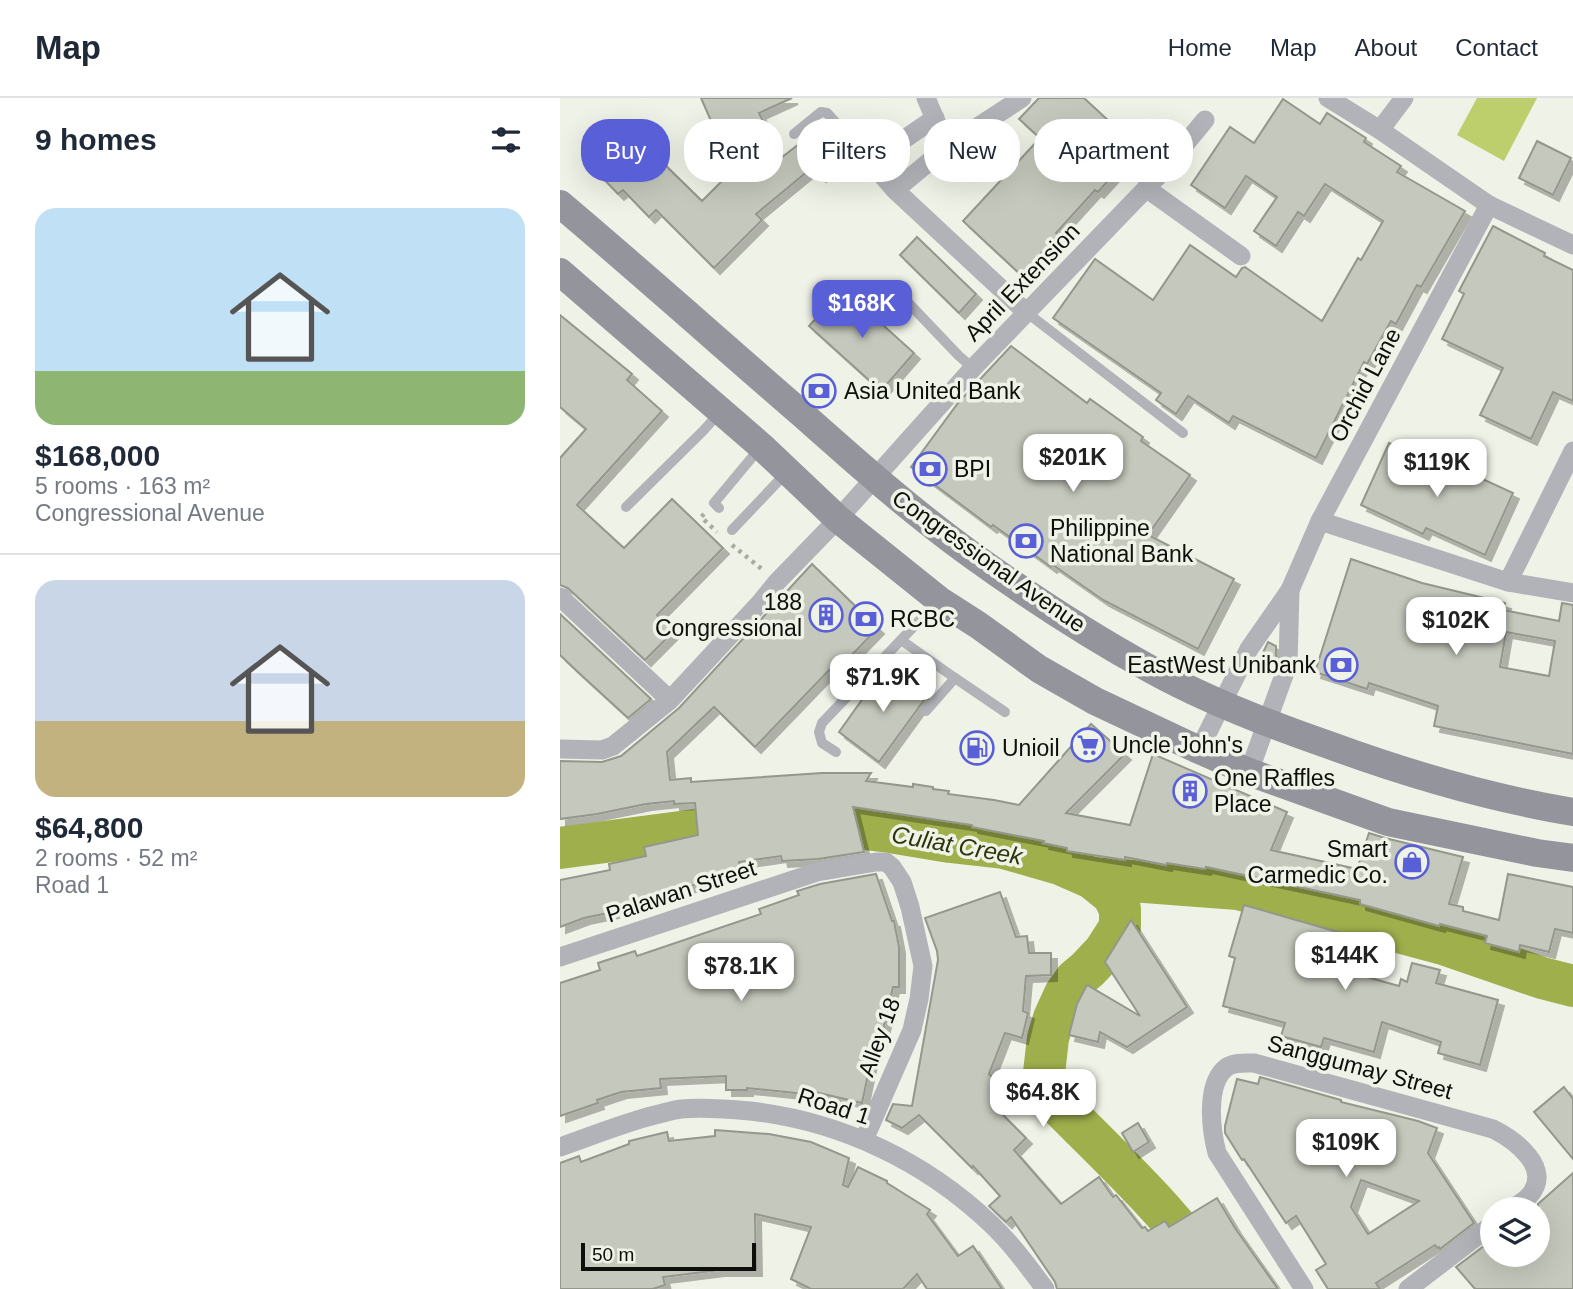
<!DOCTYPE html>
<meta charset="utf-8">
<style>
body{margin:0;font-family:Arial,sans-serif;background:#f2f2f3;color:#1f2937;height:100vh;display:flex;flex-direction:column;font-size:26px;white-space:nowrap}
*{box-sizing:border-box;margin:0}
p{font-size:23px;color:#747a83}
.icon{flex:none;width:38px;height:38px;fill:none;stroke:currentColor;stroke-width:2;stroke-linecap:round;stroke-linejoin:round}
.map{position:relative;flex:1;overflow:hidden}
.drawer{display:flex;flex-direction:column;background:#fff;width:560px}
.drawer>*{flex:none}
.guide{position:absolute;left:21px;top:21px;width:665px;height:63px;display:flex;gap:14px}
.buttons{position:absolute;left:920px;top:1099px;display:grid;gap:14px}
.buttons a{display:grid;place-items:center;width:70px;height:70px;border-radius:50%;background:#fff;box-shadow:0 7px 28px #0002;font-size:35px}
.scale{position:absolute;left:21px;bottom:18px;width:175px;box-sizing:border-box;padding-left:7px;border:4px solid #0e0f0b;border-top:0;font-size:19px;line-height:24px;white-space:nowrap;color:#0e0f0b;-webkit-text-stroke:5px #eff2e6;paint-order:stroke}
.price{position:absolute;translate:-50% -60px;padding:0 16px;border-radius:14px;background:#fff;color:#222;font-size:23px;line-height:46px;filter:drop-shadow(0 2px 4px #0008)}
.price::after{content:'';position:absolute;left:50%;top:42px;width:21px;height:16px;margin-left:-10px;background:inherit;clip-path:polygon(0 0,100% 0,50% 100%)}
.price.active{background:#595fd7;color:#fff}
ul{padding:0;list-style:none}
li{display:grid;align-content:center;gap:14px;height:371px;padding:0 35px}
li+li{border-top:2px solid #e0e1e3}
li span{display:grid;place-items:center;height:217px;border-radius:21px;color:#555}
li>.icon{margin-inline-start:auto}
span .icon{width:126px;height:126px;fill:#fffc;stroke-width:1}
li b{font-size:30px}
h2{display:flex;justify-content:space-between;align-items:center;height:84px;padding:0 35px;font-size:30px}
.tag{padding:0 24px;border-radius:28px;background:#fff;box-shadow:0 7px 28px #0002;font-size:24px;line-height:63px}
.tag.active{background:#595fd7;color:#fff}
header{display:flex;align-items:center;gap:42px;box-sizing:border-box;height:98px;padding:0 35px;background:#fff;border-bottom:2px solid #e0e1e3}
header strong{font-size:33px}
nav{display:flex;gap:38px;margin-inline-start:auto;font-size:24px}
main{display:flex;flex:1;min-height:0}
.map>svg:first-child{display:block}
.green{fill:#bdcf6d}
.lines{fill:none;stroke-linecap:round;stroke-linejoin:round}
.river{stroke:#9eaf4c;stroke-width:42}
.building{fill:#c5c8bc;stroke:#94978c;stroke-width:2;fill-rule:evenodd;filter:url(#shadow)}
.path{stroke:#a8aba1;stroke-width:4.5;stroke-dasharray:3.5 5;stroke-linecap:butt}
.service{stroke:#b1b3b8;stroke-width:10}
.minor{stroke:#b1b3b8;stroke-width:19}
.secondary{stroke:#93949c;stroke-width:28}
.labels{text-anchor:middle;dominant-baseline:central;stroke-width:7;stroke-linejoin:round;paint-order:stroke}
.street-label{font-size:23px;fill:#0e0f0b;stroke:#eff2e6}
.poi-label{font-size:23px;fill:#0e0f0b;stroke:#eff2e6;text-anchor:start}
.water-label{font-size:24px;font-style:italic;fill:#2e350b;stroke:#eff2e6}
</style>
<header>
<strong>Map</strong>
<nav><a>Home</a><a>Map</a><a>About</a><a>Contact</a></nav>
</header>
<main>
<section class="drawer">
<h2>9 homes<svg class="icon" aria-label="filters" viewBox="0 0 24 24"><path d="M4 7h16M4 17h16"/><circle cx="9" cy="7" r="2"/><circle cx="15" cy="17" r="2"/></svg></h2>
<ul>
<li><span style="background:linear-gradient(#bfe0f5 75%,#8fb573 0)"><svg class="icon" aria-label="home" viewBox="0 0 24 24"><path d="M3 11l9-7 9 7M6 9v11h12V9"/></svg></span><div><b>$168,000</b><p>5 rooms · 163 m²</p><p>Congressional Avenue</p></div></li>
<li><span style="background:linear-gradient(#c9d6e8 65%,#c2b280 0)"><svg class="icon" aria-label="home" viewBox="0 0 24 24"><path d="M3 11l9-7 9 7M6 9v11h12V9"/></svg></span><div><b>$64,800</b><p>2 rooms · 52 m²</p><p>Road 1</p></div></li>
</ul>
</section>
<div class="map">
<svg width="1013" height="1191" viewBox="0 0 1013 1191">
<defs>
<filter id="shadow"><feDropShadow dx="6" dy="6" stdDeviation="0" flood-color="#0004"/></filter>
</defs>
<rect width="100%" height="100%" fill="#eff2e6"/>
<polygon class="green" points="917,0 977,0 944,63 897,37"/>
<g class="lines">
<g class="river">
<path d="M0,750L158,729L279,728L330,734L390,744L444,750L500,766L532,780L553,797L560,811V829L544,854L528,871L515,882L505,896L494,920L488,940L484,975L488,991L500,1008C557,1066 619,1122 663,1191"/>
<polyline points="532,780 678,791 883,846 982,880 1013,888"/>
</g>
</g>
<g class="building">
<polygon points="141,0 232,0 199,15 221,60 261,29 284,59 260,78 253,69 196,116 202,122 154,170 96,112 89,119 63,92 58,96 33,70 65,38 96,68 101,63 142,103 183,62 158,39"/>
<polygon points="479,0 524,0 578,50 538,94 535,92 496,135 498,137 461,177 403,123 480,40 459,21"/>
<polygon points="723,1 760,26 767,15 806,40 804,44 841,68 837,74 905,113 861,189 857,187 836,226 831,223 807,266 804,264 756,360 673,318 669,325 628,298 616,316 596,302 601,295 493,220 535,161 593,202 630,147 676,179 682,170 685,169 762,223 798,160 801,162 823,123 765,86 744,118 738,114 716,148 694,133 717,99 686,78 665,110 631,87 670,29 694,45"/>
<polygon points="977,43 1011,60 993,97 959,80"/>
<polygon points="933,128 985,155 984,158 1013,172 1013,303 993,294 971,341 920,317 943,270 882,241 904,196 899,193"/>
<polygon points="357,139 416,196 399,215 340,157"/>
<polygon points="283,191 354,255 321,293 249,228"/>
<polygon points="0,217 72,276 67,282 102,313 17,407 64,450 112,401 163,450 97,517 114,533 85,562 8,490 0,487 0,360 26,331 0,309"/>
<polygon points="451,248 527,305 530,301 583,339 581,343 630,377 588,437 674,481 638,551 543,502 493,467 491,469 433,427 431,429 351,369 398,305"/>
<polygon points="829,345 898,377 901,371 953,395 925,457 866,430 863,436 801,407"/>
<path d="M791,461L862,485L945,505L943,512L999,523L1002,505L1013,507V656L874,628L878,608L809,585L807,591L755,574ZM946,534L995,543L989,578L940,569Z"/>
<polygon points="252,466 318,530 281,568 277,564 195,649 154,609 107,654 110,682 131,680 131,684 262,675 311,675 306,683 353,689 353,686 373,689 373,691 389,693 388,696 434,702 459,707 531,626 565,656 506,715 570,727 593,656 727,714 711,752 797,771 809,735 825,740 903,759 889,806 903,809 903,813 939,822 948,776 1013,789 1013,835 995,831 989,854 960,847 959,854 925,845 927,838 880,826 879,828 800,806 800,802 646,769 645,771 607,765 606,767 565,759 565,762 507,753 507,750 483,745 484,743 412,729 412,727 293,709 304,754 258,761 222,763 221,758 179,764 181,772 147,781 148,784 91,797 92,803 52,811 53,814 24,820 0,829 0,782 50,772 49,766 86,758 84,749 138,737 135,705 114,706 114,703 86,706 37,716 0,721 0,663 42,664 61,658 119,610"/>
<polygon points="0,516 91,601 68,620 19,575 0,557"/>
<polygon points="708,544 716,548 716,564 714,569 699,563"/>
<polygon points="326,568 367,598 319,664 279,634"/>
<polygon points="316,776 332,823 334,823 339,849 339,889 333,889 320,945 315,944 302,1005 246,992 245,996 187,990 187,992 166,992 166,978 100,981 101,990 61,994 37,1002 38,1005 0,1018 0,885 40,872 38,865 75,853 77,858 201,816 199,811 239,797 237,793 260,786"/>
<polygon points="440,794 456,839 467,838 469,855 491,855 491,877 466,878 463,913 468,915 462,940 445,935 429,976 452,997 438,1012 466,1040 454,1052 501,1106 539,1079 553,1099 556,1097 582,1130 585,1129 588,1133 605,1123 609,1129 657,1100 675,1130 718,1191 497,1191 495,1184 451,1119 446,1124 429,1108 440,1098 413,1068 412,1070 359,1017 342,1030 326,1022 333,1006 352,1008 378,862 377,853 365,820"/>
<polygon points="684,807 788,837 778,871 839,888 841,881 847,884 852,865 880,872 876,885 938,902 920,967 878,955 881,944 822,924 814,954 764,940 761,949 721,938 725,925 663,908 675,860 669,858"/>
<polygon points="571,822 627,909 567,949 540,934 538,944 509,937 517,906 527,887 580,918 545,864"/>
<path d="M700,979L781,1002V1004L858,1023L877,1030L868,1055L914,1125L880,1151L879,1149L877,1150L875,1147L816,1185L820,1191H768L756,1172L766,1166L736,1118L726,1125L684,1061L682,1062L665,1035V1028L677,981L698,986ZM801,1082L859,1103L808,1136L791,1109Z"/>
<polygon points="1004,989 1013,1001 1013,1061 974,1014"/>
<polygon points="578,1025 589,1044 573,1054 562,1035"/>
<polygon points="155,1032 209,1036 251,1044 289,1060 283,1087 288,1089 298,1069 327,1083 327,1085 370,1112 367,1116 398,1158 413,1148 442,1191 367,1191 357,1176 343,1191 251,1191 231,1181 251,1129 195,1116 196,1172 159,1172 103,1179 105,1187 93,1191 0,1191 0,1065 19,1058 21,1064 69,1046 69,1043 107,1034 109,1043 155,1038"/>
<polygon points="1013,1075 1013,1191 915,1191 896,1169 928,1145 933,1152 933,1157 978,1157 978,1106"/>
</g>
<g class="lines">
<g class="path">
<polyline points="144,416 141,419 157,434"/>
<polyline points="172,447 203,472"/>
</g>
<g class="service">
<polyline points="234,36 261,14 267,15 289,39"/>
<polyline points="337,193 399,258 413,270"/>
<polyline points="466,214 623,335"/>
<polyline points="66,409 143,333 160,314"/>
<polyline points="159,410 154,405 199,351"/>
<polyline points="172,432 227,374"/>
<polyline points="341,542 395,580"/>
<polyline points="366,613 395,580 445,614"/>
<polyline points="276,654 262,645 259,634 262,625 378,503"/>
</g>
<g class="minor">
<polyline points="366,0 387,49"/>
<polyline points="768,0 820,32 929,107 1013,147"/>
<polyline points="820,32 844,0"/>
<polyline points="289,39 335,92 466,214"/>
<polyline points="311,64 375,20"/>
<polyline points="586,90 681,158"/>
<polyline points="335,92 387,49 462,0"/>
<polyline points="760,423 948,484 1013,495"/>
<polyline points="948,484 1013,353"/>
<polyline points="0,499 110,602"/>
<polyline points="0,651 42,652 53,648 110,602 200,505 217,484 278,421 413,270 602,74 645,22"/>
<polyline points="639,652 689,551 730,492 760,423 929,107"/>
<polyline points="689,674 728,566 730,492"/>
<polyline points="0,859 257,774 316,764 326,764 332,769 342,784 350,809 363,868 359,901 352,932 304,1042"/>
<path d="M0,1049C32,1038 63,1025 95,1017C104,1015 113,1012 121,1011C144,1009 168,1011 190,1013C280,1023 365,1063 431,1126C451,1145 468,1168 485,1191"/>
<path d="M744,1191L657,1055C651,1032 645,985 667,969C674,964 686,965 694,965L933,1031C955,1042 994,1071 969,1098C965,1103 957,1107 952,1111"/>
<polyline points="848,1191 933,1126"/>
</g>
<g class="secondary">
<path d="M0,106C82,175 161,246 242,316C296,364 350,412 409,455C467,497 528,537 592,572C648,603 708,626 769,647C848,676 930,700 1013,714"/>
<polyline points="0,174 201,348 278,421 379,502 418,527 479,571 535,603 639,652 689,674 828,724 977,755 1013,760"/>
</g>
</g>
<defs>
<symbol id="bank-ring" viewBox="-11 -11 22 22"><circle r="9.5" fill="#eff2e6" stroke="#595fd7" stroke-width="1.5"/><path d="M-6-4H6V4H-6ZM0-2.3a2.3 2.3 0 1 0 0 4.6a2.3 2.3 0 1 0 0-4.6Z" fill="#595fd7"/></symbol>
<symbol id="building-ring" viewBox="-11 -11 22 22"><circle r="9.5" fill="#eff2e6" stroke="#595fd7" stroke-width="1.5"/><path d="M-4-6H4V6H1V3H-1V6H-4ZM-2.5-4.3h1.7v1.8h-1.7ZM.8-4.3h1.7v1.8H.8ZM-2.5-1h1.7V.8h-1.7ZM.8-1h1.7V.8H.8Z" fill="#595fd7"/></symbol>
<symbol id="supermarket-ring" viewBox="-11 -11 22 22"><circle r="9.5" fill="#eff2e6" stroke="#595fd7" stroke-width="1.5"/><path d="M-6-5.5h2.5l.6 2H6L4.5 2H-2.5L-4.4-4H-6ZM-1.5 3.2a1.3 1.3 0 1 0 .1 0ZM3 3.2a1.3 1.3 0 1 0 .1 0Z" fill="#595fd7"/></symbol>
<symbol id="fuel-ring" viewBox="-11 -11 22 22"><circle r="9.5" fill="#eff2e6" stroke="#595fd7" stroke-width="1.5"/><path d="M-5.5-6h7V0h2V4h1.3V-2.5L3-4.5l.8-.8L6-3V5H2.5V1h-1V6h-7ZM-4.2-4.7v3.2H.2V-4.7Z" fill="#595fd7"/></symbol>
<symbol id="shop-ring" viewBox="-11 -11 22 22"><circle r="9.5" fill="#eff2e6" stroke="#595fd7" stroke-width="1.5"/><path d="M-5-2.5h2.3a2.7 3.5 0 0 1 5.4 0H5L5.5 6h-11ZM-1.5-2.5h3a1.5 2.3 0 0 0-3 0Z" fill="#595fd7"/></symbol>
</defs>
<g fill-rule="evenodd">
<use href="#bank-ring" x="240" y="274" width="38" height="38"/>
<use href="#bank-ring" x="351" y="352" width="38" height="38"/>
<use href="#bank-ring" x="447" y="424" width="38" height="38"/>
<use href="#building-ring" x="247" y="498" width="38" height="38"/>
<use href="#bank-ring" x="287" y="502" width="38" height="38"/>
<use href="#bank-ring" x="762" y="548" width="38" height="38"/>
<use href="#supermarket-ring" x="509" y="628" width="38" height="38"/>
<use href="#fuel-ring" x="398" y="631" width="38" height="38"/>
<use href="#building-ring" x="611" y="674" width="38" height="38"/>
<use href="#shop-ring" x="833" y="745" width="38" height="38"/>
</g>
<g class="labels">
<g class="street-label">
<text transform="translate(462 184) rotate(-46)">April Extension</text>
<text transform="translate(805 287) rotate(-62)">Orchid Lane</text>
<text transform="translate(429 463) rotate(35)">Congressional Avenue</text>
<text transform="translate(121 793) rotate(-18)">Palawan Street</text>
<text transform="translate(319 939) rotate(-70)">Alley 18</text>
<text transform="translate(800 969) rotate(15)">Sanggumay Street</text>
<text transform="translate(274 1008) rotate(18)">Road 1</text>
</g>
<g class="poi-label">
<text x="284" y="293">Asia United Bank</text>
<text x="394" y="371">BPI</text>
<text x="490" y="430">Philippine<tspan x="490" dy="26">National Bank</tspan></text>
<text x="242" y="504" text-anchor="end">188<tspan x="242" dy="26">Congressional</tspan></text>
<text x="330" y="521">RCBC</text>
<text x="756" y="567" text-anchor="end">EastWest Unibank</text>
<text x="552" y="647">Uncle John's</text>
<text x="442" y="650">Unioil</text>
<text x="654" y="680">One Raffles<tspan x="654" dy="26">Place</tspan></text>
<text x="828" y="751" text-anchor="end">Smart<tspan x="828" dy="26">Carmedic Co.</tspan></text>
</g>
<g class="water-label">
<text transform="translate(397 747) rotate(10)">Culiat Creek</text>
</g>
</g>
</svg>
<div class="buttons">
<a><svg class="icon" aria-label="layers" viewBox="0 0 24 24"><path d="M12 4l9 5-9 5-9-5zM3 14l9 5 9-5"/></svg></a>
</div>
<div class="scale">50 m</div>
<b class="price active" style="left:302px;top:242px">$168K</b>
<b class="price" style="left:513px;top:396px">$201K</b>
<b class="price" style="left:877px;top:401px">$119K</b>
<b class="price" style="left:896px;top:559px">$102K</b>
<b class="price" style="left:323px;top:616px">$71.9K</b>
<b class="price" style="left:785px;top:894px">$144K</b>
<b class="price" style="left:181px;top:905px">$78.1K</b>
<b class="price" style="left:483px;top:1031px">$64.8K</b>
<b class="price" style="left:786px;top:1081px">$109K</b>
<div class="guide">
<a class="tag active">Buy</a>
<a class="tag">Rent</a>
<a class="tag">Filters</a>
<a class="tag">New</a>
<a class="tag">Apartment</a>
</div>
</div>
</main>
